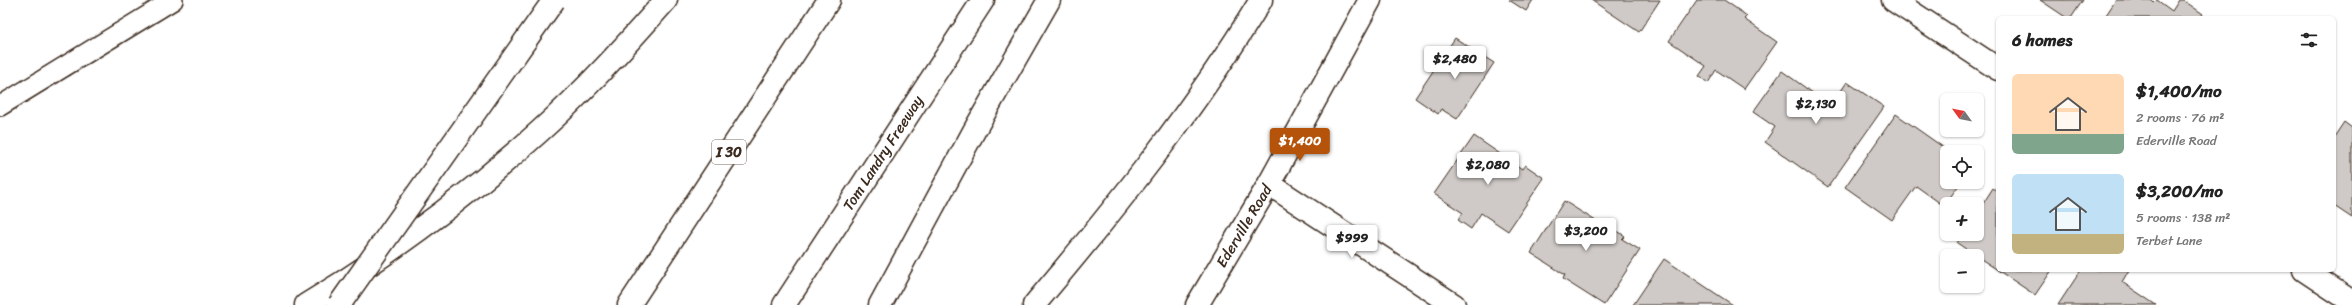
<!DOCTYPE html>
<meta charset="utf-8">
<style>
body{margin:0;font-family:Sriracha,sans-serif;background:#f2f2f2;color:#222;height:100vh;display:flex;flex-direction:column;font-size:15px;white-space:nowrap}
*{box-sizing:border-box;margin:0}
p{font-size:13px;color:#767676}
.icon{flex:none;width:22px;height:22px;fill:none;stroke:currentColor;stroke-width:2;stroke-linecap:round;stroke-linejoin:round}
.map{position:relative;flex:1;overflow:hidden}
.sheet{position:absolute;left:1996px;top:16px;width:340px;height:256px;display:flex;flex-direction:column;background:#fff;border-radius:6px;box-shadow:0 1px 3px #0004}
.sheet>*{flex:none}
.needle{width:26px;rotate:303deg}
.buttons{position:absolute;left:1940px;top:93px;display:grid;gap:8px}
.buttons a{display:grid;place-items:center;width:44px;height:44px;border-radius:6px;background:#fff;box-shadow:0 1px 3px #0004;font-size:20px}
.price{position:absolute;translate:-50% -34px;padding:0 9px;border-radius:4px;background:#fff;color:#222;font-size:13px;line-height:26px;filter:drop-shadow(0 1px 2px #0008)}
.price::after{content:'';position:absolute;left:50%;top:24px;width:12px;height:9px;margin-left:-6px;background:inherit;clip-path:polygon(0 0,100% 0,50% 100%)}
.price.on{background:#b45309;color:#fff}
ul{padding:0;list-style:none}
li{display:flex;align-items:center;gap:12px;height:100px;padding:0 16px}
li span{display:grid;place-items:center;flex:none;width:112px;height:80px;border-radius:6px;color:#555}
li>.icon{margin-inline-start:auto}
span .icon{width:48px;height:48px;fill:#fffc;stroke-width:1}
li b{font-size:17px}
h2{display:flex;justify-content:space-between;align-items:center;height:48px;padding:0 16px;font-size:17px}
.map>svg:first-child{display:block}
.building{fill:#cfcac7;stroke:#3b2a1e}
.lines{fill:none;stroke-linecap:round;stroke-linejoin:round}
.lane-casing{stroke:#3b2a1e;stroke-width:22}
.street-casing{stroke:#3b2a1e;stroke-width:25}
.secondary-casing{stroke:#3b2a1e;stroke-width:25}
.highway-casing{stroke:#3b2a1e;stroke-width:25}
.lane{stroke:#fff;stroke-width:19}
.street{stroke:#fff;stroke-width:22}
.secondary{stroke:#fff;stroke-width:22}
.highway{stroke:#fff;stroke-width:22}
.highway-bridge-casing{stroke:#3b2a1e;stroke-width:25;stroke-linecap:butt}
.highway-bridge{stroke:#fff;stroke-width:22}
.labels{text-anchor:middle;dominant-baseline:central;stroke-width:3;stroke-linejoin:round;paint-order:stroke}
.shield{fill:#fff;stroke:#766a62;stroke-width:1}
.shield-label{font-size:14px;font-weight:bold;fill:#3b2a1e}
.street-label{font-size:15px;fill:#3b2a1e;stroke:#fff}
</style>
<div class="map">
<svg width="2352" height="305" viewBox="0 0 2352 305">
<rect width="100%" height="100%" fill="#fff"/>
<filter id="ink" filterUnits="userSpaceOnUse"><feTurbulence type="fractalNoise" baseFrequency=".025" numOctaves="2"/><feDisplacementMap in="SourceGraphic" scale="8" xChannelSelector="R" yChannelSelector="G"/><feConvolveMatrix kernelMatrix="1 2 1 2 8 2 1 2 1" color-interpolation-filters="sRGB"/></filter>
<g filter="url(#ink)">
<g class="building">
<polygon points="1509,0 1533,0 1526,11"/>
<polygon points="1591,0 1660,0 1639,32"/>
<polygon points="1697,0 1724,0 1747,16 1744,19 1777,42 1744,89 1716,70 1708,83 1699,76 1706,66 1669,41"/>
<polygon points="2040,0 2083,0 2071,18 2067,18"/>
<polygon points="2116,0 2151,0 2154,3 2157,0 2172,11 2179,0 2183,0 2203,14 2200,18 2104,18"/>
<polygon points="1455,38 1494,63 1457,119 1441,109 1438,114 1415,98"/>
<polygon points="1782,71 1831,106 1847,82 1884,107 1828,187 1765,142 1775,127 1753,112"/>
<polygon points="1896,114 1950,152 1947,152 1947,182 1961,182 1944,206 1916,186 1892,220 1845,187"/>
<polygon points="2344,122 2352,128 2352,218 2334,206 2334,137"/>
<polygon points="1474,136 1522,169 1525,165 1544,178 1508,231 1481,213 1471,229 1458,220 1463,213 1434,194"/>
<polygon points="1993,188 1998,192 1998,270 2052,270 2035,295 1957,243 1963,234 1977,234 1977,213"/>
<polygon points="1564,201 1610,230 1611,227 1625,236 1622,239 1640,250 1604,305 1563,279 1565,275 1531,253"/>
<polygon points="1664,259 1733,305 1633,305"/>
<polygon points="2081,270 2129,270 2122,282 2156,305 2058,305"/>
</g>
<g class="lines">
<defs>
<polyline id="lane" points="0,106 173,0"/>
<g id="street">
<polyline points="1893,0 1998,69"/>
<polyline points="1269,184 1454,305"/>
<polyline points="2304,270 2352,302"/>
</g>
<polyline id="secondary" points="1197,305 1269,184 1370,0"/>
<g id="highway">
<path d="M306,305C389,255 468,196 540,131C585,91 626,45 666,0"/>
<polyline points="629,305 829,0"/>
<polyline points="784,305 983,0"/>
<polyline points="880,305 974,131 1049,0"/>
<path d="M1034,305C1116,208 1195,109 1261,0"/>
</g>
</defs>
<use href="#lane" class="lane-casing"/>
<use href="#street" class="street-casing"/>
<use href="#secondary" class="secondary-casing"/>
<use href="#highway" class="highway-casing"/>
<use href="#lane" class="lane"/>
<use href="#street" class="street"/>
<use href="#secondary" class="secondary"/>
<use href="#highway" class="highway"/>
<defs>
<polyline id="highway-bridge" points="339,305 554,0"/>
</defs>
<use href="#highway-bridge" class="highway-bridge-casing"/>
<use href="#highway-bridge" class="highway-bridge"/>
</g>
</g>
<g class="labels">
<rect class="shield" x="712" y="140" width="34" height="24" rx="3"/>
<g class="shield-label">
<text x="729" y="152">I 30</text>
</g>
<g class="street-label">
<text transform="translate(883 153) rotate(-57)">Tom Landry Freeway</text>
<text transform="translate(1244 226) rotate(-59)">Ederville Road</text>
</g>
</g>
</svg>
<div class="buttons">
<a><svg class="needle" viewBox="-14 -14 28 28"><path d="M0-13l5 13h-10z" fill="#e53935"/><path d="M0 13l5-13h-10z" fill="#767676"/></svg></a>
<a><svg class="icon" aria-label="locate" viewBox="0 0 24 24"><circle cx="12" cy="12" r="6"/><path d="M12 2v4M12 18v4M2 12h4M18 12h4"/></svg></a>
<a>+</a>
<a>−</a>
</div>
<b class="price" style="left:1455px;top:80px">$2,480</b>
<b class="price" style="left:1816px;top:125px">$2,130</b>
<b class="price on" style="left:1300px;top:162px">$1,400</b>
<b class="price" style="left:1488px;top:186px">$2,080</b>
<b class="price" style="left:1586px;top:252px">$3,200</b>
<b class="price" style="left:1352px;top:259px">$999</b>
<section class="sheet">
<h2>6 homes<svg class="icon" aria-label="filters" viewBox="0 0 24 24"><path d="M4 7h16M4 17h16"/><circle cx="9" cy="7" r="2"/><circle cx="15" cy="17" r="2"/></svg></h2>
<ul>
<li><span style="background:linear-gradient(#ffd9b3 75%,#7fa58c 0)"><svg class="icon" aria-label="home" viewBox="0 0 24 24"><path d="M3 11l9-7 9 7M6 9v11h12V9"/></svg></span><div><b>$1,400/mo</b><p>2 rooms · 76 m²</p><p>Ederville Road</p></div></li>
<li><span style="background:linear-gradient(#bfe0f5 75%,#c2b280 0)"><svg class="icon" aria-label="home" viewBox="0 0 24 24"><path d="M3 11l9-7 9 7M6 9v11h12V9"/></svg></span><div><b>$3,200/mo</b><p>5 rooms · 138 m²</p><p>Terbet Lane</p></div></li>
</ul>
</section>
</div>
